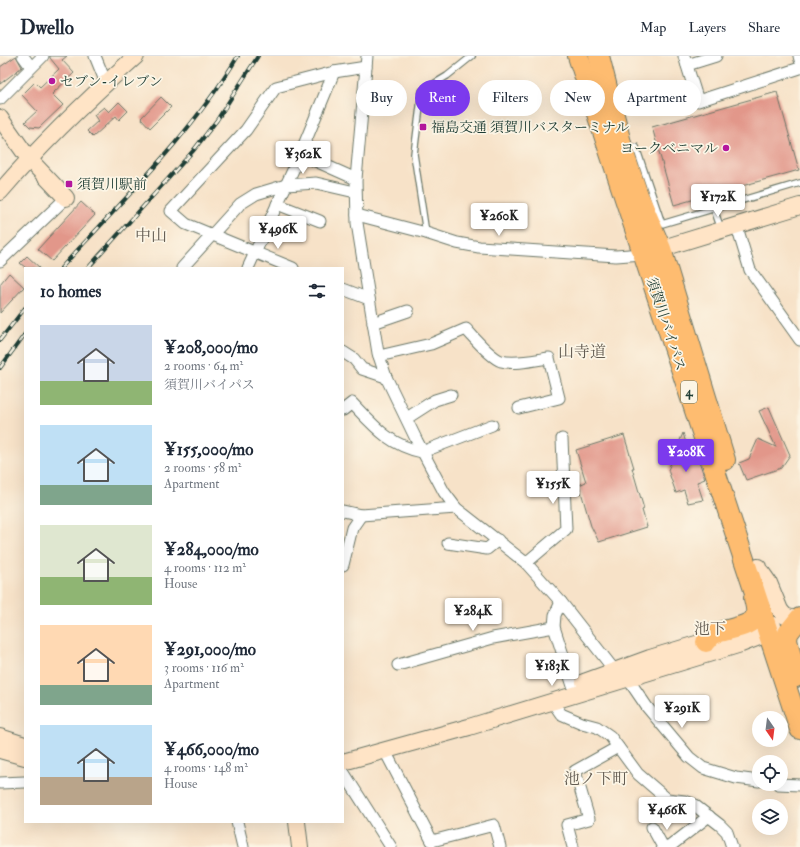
<!DOCTYPE html>
<meta charset="utf-8">
<style>
body{margin:0;font-family:"IM FELL Double Pica","Noto Serif JP",serif;background:#f6f6f7;color:#1f2937;height:100vh;display:flex;flex-direction:column;font-size:15px;white-space:nowrap}
*{box-sizing:border-box;margin:0}
p{font-size:13px;color:#747a83}
.icon{flex:none;width:22px;height:22px;fill:none;stroke:currentColor;stroke-width:2;stroke-linecap:round;stroke-linejoin:round}
.map{position:relative;flex:1;overflow:hidden}
.panel{position:absolute;left:24px;top:211px;width:320px;height:556px;display:flex;flex-direction:column;background:#fff;border-radius:0px;box-shadow:0 4px 16px #0002}
.panel>*{flex:none}
.guide{position:absolute;left:356px;top:24px;width:380px;height:36px;display:flex;gap:8px}
.needle{width:26px;rotate:166deg}
.fabs{position:absolute;left:752px;top:655px;display:grid;gap:8px}
.fabs a{display:grid;place-items:center;width:36px;height:36px;border-radius:50%;background:#fff;box-shadow:0 4px 16px #0002;font-size:20px}
.price{position:absolute;translate:-50% -34px;padding:0 9px;border-radius:4px;background:#fff;color:#222;font-size:13px;line-height:26px;filter:drop-shadow(0 1px 2px #0008)}
.price::after{content:'';position:absolute;left:50%;top:24px;width:12px;height:9px;margin-left:-6px;background:inherit;clip-path:polygon(0 0,100% 0,50% 100%)}
.price.current{background:#7c3aed;color:#fff}
ul{padding:0;list-style:none}
li{display:flex;align-items:center;gap:12px;height:100px;padding:0 16px}
li span{display:grid;place-items:center;flex:none;width:112px;height:80px;border-radius:0px;color:#555}
li>.icon{margin-inline-start:auto}
span .icon{width:48px;height:48px;fill:#fffc;stroke-width:1}
li b{font-size:17px}
h2{display:flex;justify-content:space-between;align-items:center;height:48px;padding:0 16px;font-size:17px}
.pill{padding:0 14px;border-radius:18px;background:#fff;box-shadow:0 4px 16px #0002;font-size:14px;line-height:36px}
.pill.current{background:#7c3aed;color:#fff}
header{display:flex;align-items:center;gap:24px;box-sizing:border-box;height:56px;padding:0 20px;background:#fff;border-bottom:1px solid #e0e1e3}
header strong{font-size:19px}
nav{display:flex;gap:22px;margin-inline-start:auto;font-size:14px}
.map>svg:first-child{display:block}
.building{fill:#e2978a}
.lines{fill:none;stroke-linecap:round;stroke-linejoin:round}
.lane-casing{stroke:#6b7768;stroke-width:8}
.street-casing{stroke:#6b7768;stroke-width:13}
.secondary-casing{stroke:#6b7768;stroke-width:18}
.highway-casing{stroke:#6b7768;stroke-width:22}
.lane{stroke:#fff;stroke-width:5.5}
.street{stroke:#fff;stroke-width:11}
.secondary{stroke:#ffe4c6;stroke-width:16}
.highway{stroke:#febc70;stroke-width:20}
.rail-casing{stroke:#1f3d34;stroke-width:4}
.rail{stroke:#fcf5e5;stroke-width:2.5;stroke-dasharray:8;stroke-linecap:butt}
.poi-dot{fill:#b5179e;stroke:#fcf5e5;stroke-width:1.5}
.labels{text-anchor:middle;dominant-baseline:central;stroke-width:3.5;stroke-linejoin:round;paint-order:stroke}
.shield{fill:#fcf5e5;stroke:#617469;stroke-width:1}
.shield-label{font-size:13px;font-weight:bold;fill:#1f3d34}
.poi-label{font-size:14px;fill:#1f3d34;stroke:#fcf5e5;text-anchor:start}
.street-label{font-size:14px;fill:#1f3d34;stroke:#fcf5e5}
.quarter-label{font-size:16px;fill:#635c52;stroke:#fcf5e5}
</style>
<header>
<strong>Dwello</strong>
<nav><a>Map</a><a>Layers</a><a>Share</a></nav>
</header>
<div class="map">
<svg width="800" height="791" viewBox="0 0 800 791">
<rect width="100%" height="100%" fill="#fcf5e5"/>
<filter id="ink" filterUnits="userSpaceOnUse"><feTurbulence type="fractalNoise" baseFrequency=".025" numOctaves="2"/><feDisplacementMap in="SourceGraphic" scale="8" xChannelSelector="R" yChannelSelector="G"/><feConvolveMatrix kernelMatrix="1 2 1 2 8 2 1 2 1" color-interpolation-filters="sRGB"/></filter>
<filter id="wash" filterUnits="userSpaceOnUse"><feTurbulence type="fractalNoise" baseFrequency=".012" numOctaves="4" result="noise"/><feDisplacementMap in="SourceGraphic" scale="16" xChannelSelector="R" yChannelSelector="G"/><feGaussianBlur stdDeviation="0.9" result="paint"/><feColorMatrix in="noise" values="0 0 0 0 0 0 0 0 0 0 0 0 0 0 0 0 0 1.4 0 .05"/><feComposite in="paint" operator="in"/></filter>
<g filter="url(#wash)">
<rect width="100%" height="100%" fill="#f7e2c8"/>
<g id="blocks">
<g class="building">
<polygon points="16,0 22,11 0,28 0,11"/>
<polygon points="50,0 67,0 62,4 74,17 52,38 63,49 39,72 30,71 25,66 37,55 22,39 35,26 40,31 59,13 50,2"/>
<polygon points="777,36 799,114 674,149 652,71"/>
<polygon points="161,41 171,51 150,72 141,62"/>
<polygon points="119,46 128,55 119,64 116,60 93,81 87,75 98,65 94,59 104,51 109,56"/>
<polygon points="81,146 95,159 52,205 38,193"/>
<polygon points="27,200 40,212 26,212 20,207"/>
<polygon points="9,217 24,231 0,257 0,228"/>
<polygon points="769,351 790,399 781,412 746,424 739,407 749,403 758,383 776,391 759,355"/>
<polygon points="683,377 690,401 697,399 705,423 697,426 703,444 688,447 684,434 676,437 668,414"/>
<polygon points="624,379 634,412 632,412 644,453 642,454 647,471 599,486 591,470 579,429 586,426 576,394"/>
</g>
</g>
</g>
<g filter="url(#ink)">
<use href="#blocks" fill-opacity="0" stroke="#6b7768" stroke-width="1"/>
<g class="lines">
<defs>
<g id="lane">
<polyline points="627,94 636,91 662,168 800,127"/>
<polyline points="714,153 721,173"/>
<polyline points="426,177 414,98 422,35 447,20 472,0"/>
</g>
<g id="street">
<polyline points="23,0 31,11"/>
<polyline points="95,0 106,27"/>
<polyline points="367,0 356,123 357,167 378,297 386,321 417,385 444,436 456,452 526,507 561,546 615,615 628,623 647,651 689,701 703,712 736,722 759,725"/>
<polyline points="684,0 698,45 800,12"/>
<polyline points="799,0 800,4"/>
<polyline points="687,9 716,0"/>
<polyline points="0,43 43,0"/>
<polyline points="300,98 356,123"/>
<polyline points="277,148 320,165"/>
<polyline points="357,159 426,177 457,187 479,191 616,200 643,198"/>
<polyline points="737,171 750,214 800,284"/>
<polyline points="0,205 66,142"/>
<polyline points="182,212 240,148 256,138 286,129 316,127 355,136"/>
<polyline points="248,212 299,101 334,16"/>
<polyline points="293,212 186,168 171,155 246,74 276,31 334,16 366,11"/>
<polyline points="343,233 369,243"/>
<polyline points="373,267 408,255"/>
<polyline points="343,296 354,303 362,313 386,321"/>
<path d="M379,300L431,288L466,273C474,282 490,301 501,305C515,309 535,304 549,302L559,342L519,352"/>
<path d="M343,354L352,347C374,370 389,389 422,396L492,369"/>
<polyline points="407,362 435,344 451,339"/>
<polyline points="343,455 361,459 456,452"/>
<polyline points="448,487 487,493 498,484"/>
<polyline points="526,507 566,473 562,383"/>
<polyline points="343,509 352,472 361,459"/>
<polyline points="561,546 555,559 554,571 573,630"/>
<polyline points="398,609 493,582 554,571"/>
<polyline points="552,645 561,658 582,667 597,671 610,680 638,718 667,743 685,745 693,748 720,769 727,776 732,791"/>
<polyline points="385,695 432,785 494,769 500,791"/>
<polyline points="344,717 391,791"/>
<polyline points="0,727 25,726"/>
<polyline points="778,728 800,729"/>
<polyline points="237,766 243,791"/>
<polyline points="652,771 663,791"/>
<polyline points="573,791 567,769 589,763 575,715 618,691"/>
<polyline points="669,791 709,760"/>
</g>
<g id="secondary">
<polyline points="0,62 29,103 66,142"/>
<path d="M0,136C42,87 88,43 136,0"/>
<polyline points="650,196 800,150"/>
<polyline points="758,511 761,536"/>
<polyline points="762,517 769,527 780,554 785,560 795,563"/>
<polyline points="584,626 650,602 716,582"/>
<polyline points="0,681 25,689"/>
<polyline points="0,694 25,701"/>
<polyline points="343,706 469,671 741,588 772,576 773,569"/>
<polyline points="297,766 300,791"/>
</g>
<g id="highway">
<polyline points="578,0 800,673"/>
<polyline points="599,0 623,95 638,139 661,193 725,404"/>
<path d="M706,586C708,584 710,581 712,579C723,573 754,572 756,558C757,553 755,547 754,542"/>
<polyline points="796,621 787,584 788,577 800,562"/>
</g>
</defs>
<use href="#lane" class="lane-casing"/>
<use href="#street" class="street-casing"/>
<use href="#secondary" class="secondary-casing"/>
<use href="#highway" class="highway-casing"/>
<use href="#lane" class="lane"/>
<use href="#street" class="street"/>
<use href="#secondary" class="secondary"/>
<use href="#highway" class="highway"/>
<defs>
<g id="rail">
<path d="M61,212C123,144 191,79 238,0"/>
<polyline points="88,212 193,95 217,64 258,0"/>
<polyline points="0,284 25,252"/>
<polyline points="0,312 25,278"/>
</g>
</defs>
<use href="#rail" class="rail-casing"/>
<use href="#rail" class="rail"/>
</g>
</g>
<g class="poi-dot">
<circle cx="52" cy="25" r="4"/>
<rect x="419" y="67" width="8" height="8" rx="2"/>
<circle cx="726" cy="92" r="4"/>
<rect x="65" y="124" width="8" height="8" rx="2"/>
</g>
<g class="labels">
<rect class="shield" x="681" y="325" width="16" height="22" rx="3"/>
<g class="shield-label">
<text x="689" y="336">4</text>
</g>
<g class="poi-label">
<text x="60" y="25">セブン-イレブン</text>
<text x="431" y="71">福島交通 須賀川バスターミナル</text>
<text x="718" y="92" text-anchor="end">ヨークベニマル</text>
<text x="77" y="128">須賀川駅前</text>
</g>
<g class="street-label">
<text transform="translate(666 268) rotate(72)">須賀川バイパス</text>
</g>
<g class="quarter-label">
<text x="151" y="180">中山</text>
<text x="582" y="296">山寺道</text>
<text x="710" y="573">池下</text>
<text x="596" y="723">池ノ下町</text>
</g>
</g>
</svg>
<div class="fabs">
<a><svg class="needle" viewBox="-14 -14 28 28"><path d="M0-13l5 13h-10z" fill="#e53935"/><path d="M0 13l5-13h-10z" fill="#747a83"/></svg></a>
<a><svg class="icon" aria-label="locate" viewBox="0 0 24 24"><circle cx="12" cy="12" r="6"/><path d="M12 2v4M12 18v4M2 12h4M18 12h4"/></svg></a>
<a><svg class="icon" aria-label="layers" viewBox="0 0 24 24"><path d="M12 4l9 5-9 5-9-5zM3 14l9 5 9-5"/></svg></a>
</div>
<b class="price" style="left:303px;top:119px">¥362K</b>
<b class="price" style="left:718px;top:162px">¥172K</b>
<b class="price" style="left:499px;top:181px">¥260K</b>
<b class="price" style="left:278px;top:194px">¥496K</b>
<b class="price current" style="left:686px;top:417px">¥208K</b>
<b class="price" style="left:553px;top:449px">¥155K</b>
<b class="price" style="left:473px;top:576px">¥284K</b>
<b class="price" style="left:552px;top:631px">¥183K</b>
<b class="price" style="left:682px;top:673px">¥291K</b>
<b class="price" style="left:667px;top:775px">¥466K</b>
<div class="guide">
<a class="pill">Buy</a>
<a class="pill current">Rent</a>
<a class="pill">Filters</a>
<a class="pill">New</a>
<a class="pill">Apartment</a>
</div>
<section class="panel">
<h2>10 homes<svg class="icon" aria-label="filters" viewBox="0 0 24 24"><path d="M4 7h16M4 17h16"/><circle cx="9" cy="7" r="2"/><circle cx="15" cy="17" r="2"/></svg></h2>
<ul>
<li><span style="background:linear-gradient(#c9d6e8 70%,#8fb573 0)"><svg class="icon" aria-label="home" viewBox="0 0 24 24"><path d="M3 11l9-7 9 7M6 9v11h12V9"/></svg></span><div><b>¥208,000/mo</b><p>2 rooms · 64 m²</p><p>須賀川バイパス</p></div></li>
<li><span style="background:linear-gradient(#bfe0f5 75%,#7fa58c 0)"><svg class="icon" aria-label="home" viewBox="0 0 24 24"><path d="M3 11l9-7 9 7M6 9v11h12V9"/></svg></span><div><b>¥155,000/mo</b><p>2 rooms · 58 m²</p><p>Apartment</p></div></li>
<li><span style="background:linear-gradient(#dfe7d0 65%,#8fb573 0)"><svg class="icon" aria-label="home" viewBox="0 0 24 24"><path d="M3 11l9-7 9 7M6 9v11h12V9"/></svg></span><div><b>¥284,000/mo</b><p>4 rooms · 112 m²</p><p>House</p></div></li>
<li><span style="background:linear-gradient(#ffd9b3 75%,#7fa58c 0)"><svg class="icon" aria-label="home" viewBox="0 0 24 24"><path d="M3 11l9-7 9 7M6 9v11h12V9"/></svg></span><div><b>¥291,000/mo</b><p>3 rooms · 116 m²</p><p>Apartment</p></div></li>
<li><span style="background:linear-gradient(#bfe0f5 65%,#b9a48a 0)"><svg class="icon" aria-label="home" viewBox="0 0 24 24"><path d="M3 11l9-7 9 7M6 9v11h12V9"/></svg></span><div><b>¥466,000/mo</b><p>4 rooms · 148 m²</p><p>House</p></div></li>
</ul>
</section>
</div>
